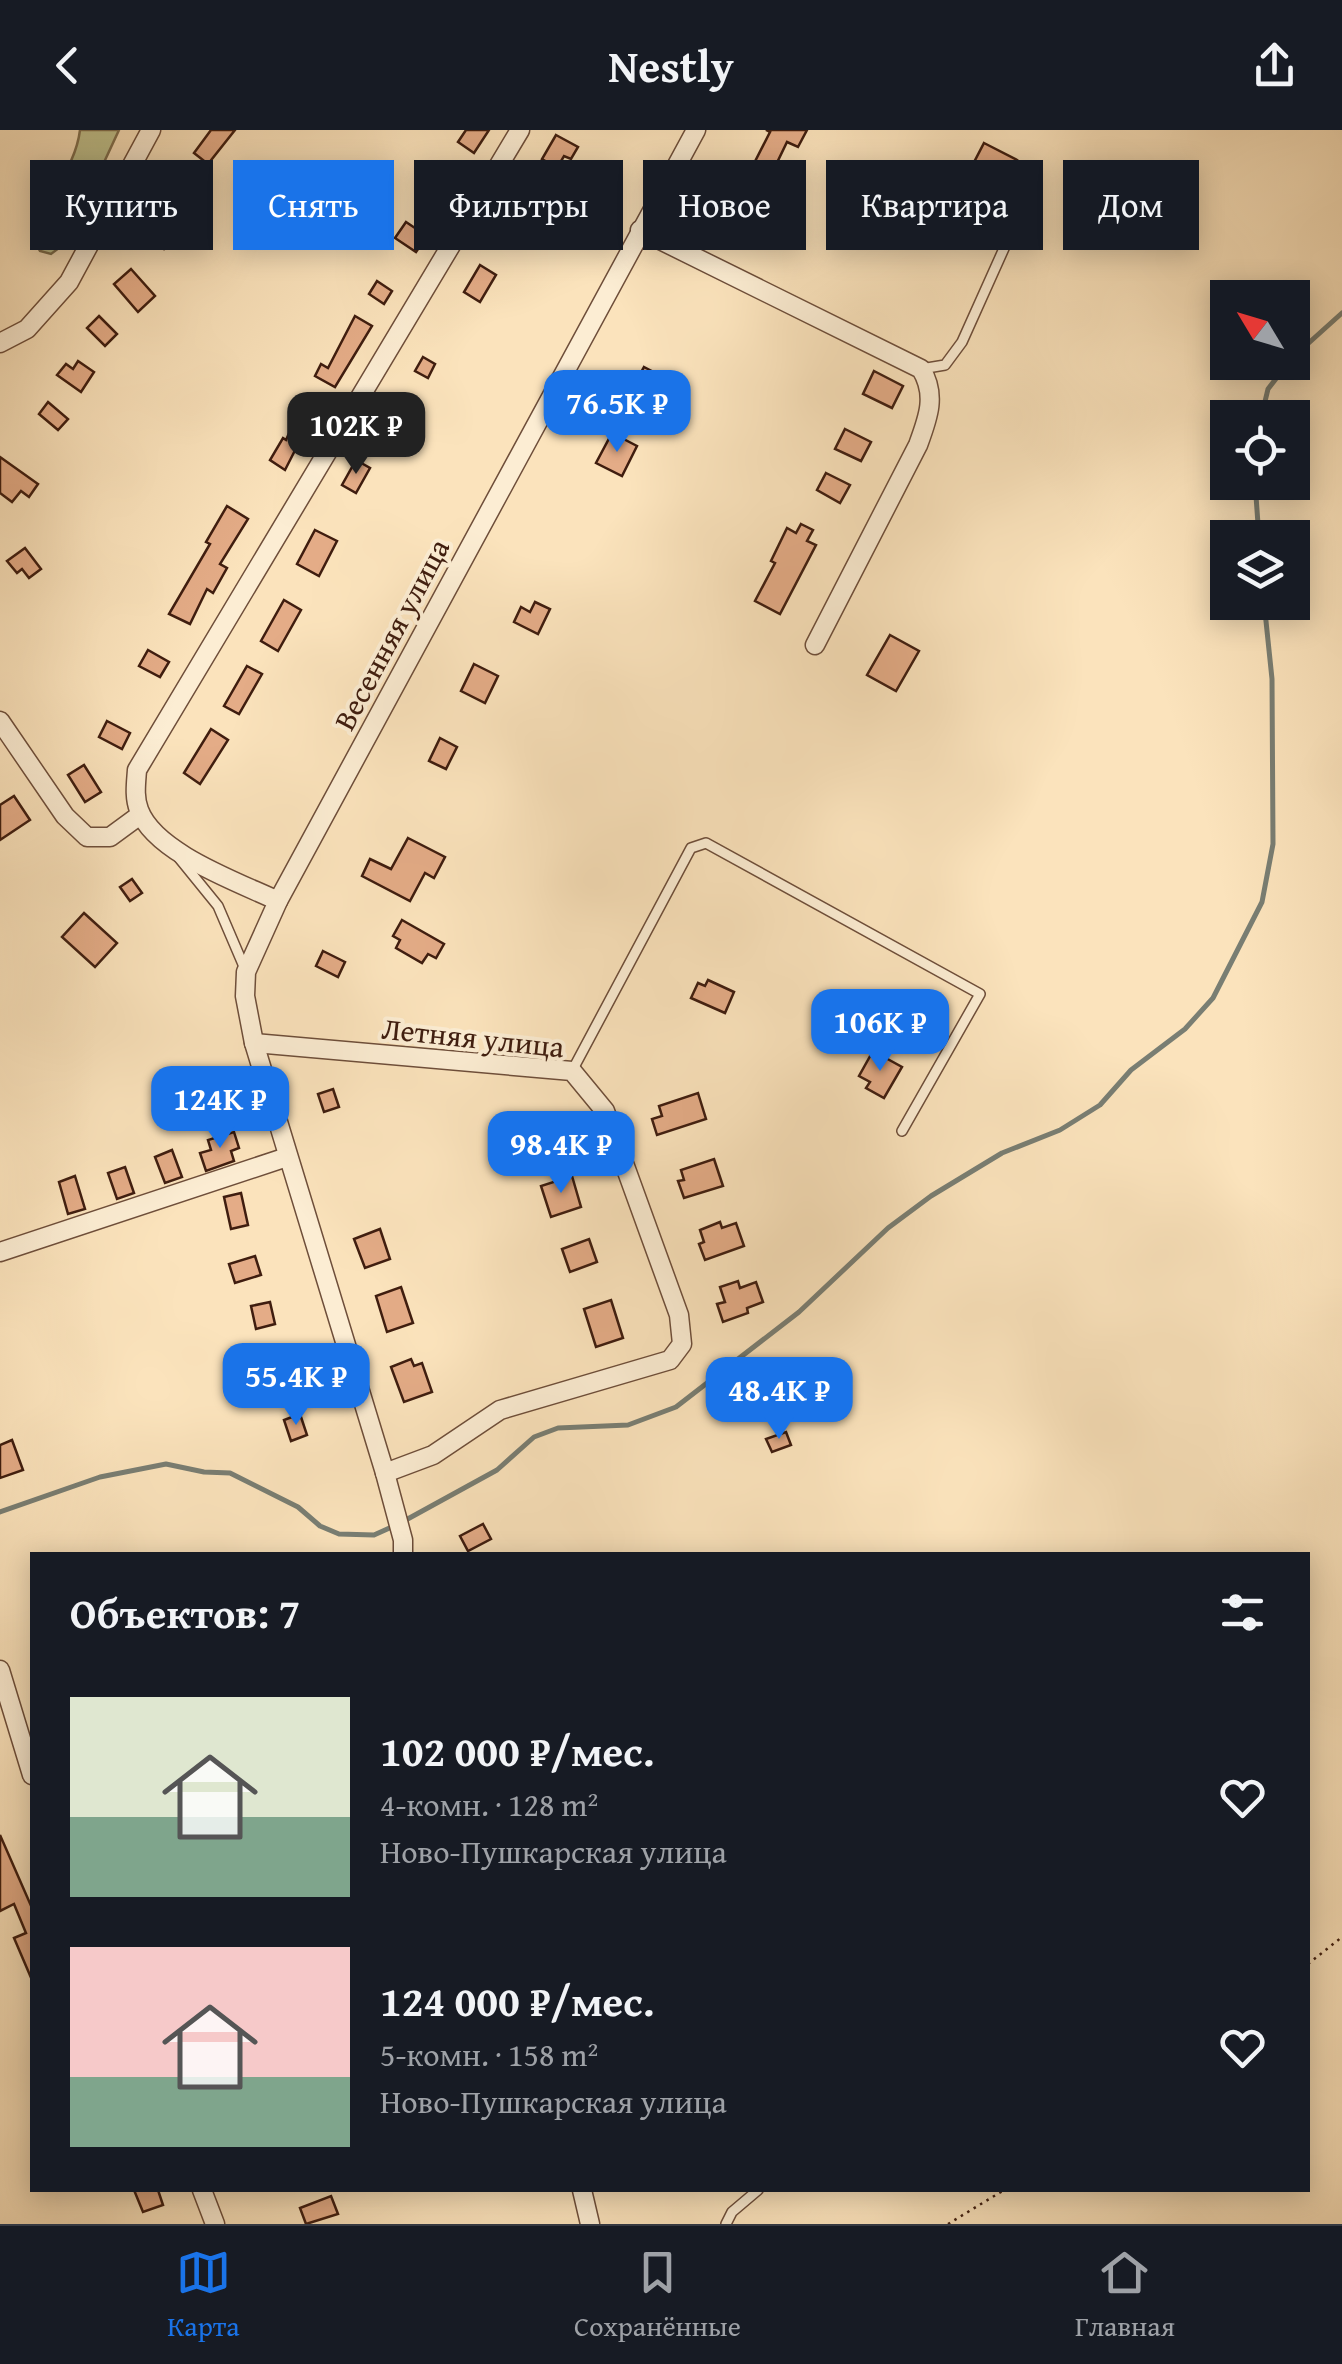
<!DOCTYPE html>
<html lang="ru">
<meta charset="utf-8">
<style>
body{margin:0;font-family:"Gentium Book Plus",serif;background:#242831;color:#f1f3f6;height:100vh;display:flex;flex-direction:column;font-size:38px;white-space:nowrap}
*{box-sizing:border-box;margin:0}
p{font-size:32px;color:#9ea1a6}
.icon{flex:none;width:55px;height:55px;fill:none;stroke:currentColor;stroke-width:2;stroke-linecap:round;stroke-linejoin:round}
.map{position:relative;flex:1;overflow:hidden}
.side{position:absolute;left:30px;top:1422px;width:1280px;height:640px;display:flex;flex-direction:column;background:#171b24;border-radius:0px;box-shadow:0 5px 25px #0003}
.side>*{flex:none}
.hud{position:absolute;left:30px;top:30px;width:1282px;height:90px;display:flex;gap:20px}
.needle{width:65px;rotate:308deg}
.buttons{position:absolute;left:1210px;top:150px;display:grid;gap:20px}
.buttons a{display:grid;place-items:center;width:100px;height:100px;border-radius:0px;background:#171b24;box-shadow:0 5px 25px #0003;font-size:50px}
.price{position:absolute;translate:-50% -85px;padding:0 22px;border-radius:20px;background:#1a73e8;color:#fff;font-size:32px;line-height:65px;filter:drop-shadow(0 2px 5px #0008)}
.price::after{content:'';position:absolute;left:50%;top:60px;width:30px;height:22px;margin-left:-15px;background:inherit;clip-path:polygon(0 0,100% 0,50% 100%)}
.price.selected{background:#222;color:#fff}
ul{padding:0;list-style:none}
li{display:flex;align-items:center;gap:30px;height:250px;padding:0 40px}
li span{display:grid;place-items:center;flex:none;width:280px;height:200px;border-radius:0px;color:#555}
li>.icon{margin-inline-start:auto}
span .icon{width:120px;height:120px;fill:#fffc;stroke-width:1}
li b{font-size:42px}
h2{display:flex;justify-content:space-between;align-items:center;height:120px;padding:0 40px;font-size:42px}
.pill{padding:0 35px;border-radius:0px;background:#171b24;box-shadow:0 5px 25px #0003;font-size:35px;line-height:90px}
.pill.selected{background:#1a73e8;color:#fff}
header{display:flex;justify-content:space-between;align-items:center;height:130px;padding:0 40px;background:#171b24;font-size:45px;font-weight:600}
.tab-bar{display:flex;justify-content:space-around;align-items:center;height:140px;border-top:2px solid #363941;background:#171b24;font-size:28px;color:#9ea1a6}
.tab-bar a{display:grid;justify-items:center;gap:5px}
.tab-bar .selected{color:#1a73e8}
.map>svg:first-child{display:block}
.green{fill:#c0c38f;stroke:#80704f;stroke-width:2.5}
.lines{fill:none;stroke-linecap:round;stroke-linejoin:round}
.stream{stroke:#797e73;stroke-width:5}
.building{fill:#e4ac87;stroke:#3f1d0f;stroke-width:2.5}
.lane-casing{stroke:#6e4e3a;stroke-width:12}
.street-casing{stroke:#6e4e3a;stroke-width:21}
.path{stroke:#3f1d0f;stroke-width:2.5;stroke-dasharray:2.5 5;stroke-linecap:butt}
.lane{stroke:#fcedd3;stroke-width:9}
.street{stroke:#fcedd3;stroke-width:18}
.labels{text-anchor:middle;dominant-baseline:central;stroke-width:8;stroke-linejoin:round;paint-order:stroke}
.street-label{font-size:30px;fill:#3f1d0f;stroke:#fcedd3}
</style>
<header><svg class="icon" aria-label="back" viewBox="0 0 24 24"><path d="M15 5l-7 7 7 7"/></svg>Nestly<svg class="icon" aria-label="share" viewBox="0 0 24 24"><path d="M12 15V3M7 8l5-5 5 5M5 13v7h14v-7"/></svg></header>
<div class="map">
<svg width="1342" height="2094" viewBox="0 0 1342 2094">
<rect width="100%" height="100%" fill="#fbe3bc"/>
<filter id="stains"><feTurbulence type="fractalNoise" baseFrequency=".002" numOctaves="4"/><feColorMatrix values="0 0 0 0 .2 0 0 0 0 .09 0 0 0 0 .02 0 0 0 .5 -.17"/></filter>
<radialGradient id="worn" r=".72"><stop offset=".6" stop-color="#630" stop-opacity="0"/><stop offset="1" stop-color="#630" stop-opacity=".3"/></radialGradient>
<path class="green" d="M80,0H119L67,112L51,124L40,121L34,111C42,71 75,41 80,0Z"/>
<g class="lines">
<g class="stream">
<polyline points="1292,228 1342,183"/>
<polyline points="1261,288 1268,259 1289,232"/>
<polyline points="1255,352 1259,408"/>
<polyline points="0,1382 100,1347 166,1334 204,1342 230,1343 298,1377 320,1396 339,1404 374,1405 394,1396"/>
<polyline points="404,1391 497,1340 534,1307 558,1298 628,1295 676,1277 799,1182 888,1098 931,1066 1002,1023 1060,1000 1100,975 1131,940 1185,899 1213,868 1262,772 1273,714 1272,549 1264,472"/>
</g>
</g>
<g class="building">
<polygon points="211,0 235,0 208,34 194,23"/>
<polygon points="466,0 489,0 474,23 458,12"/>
<polygon points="766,0 807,0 798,17 787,12 773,41 784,47 772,72 742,57 770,2"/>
<polygon points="556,5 578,17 571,29 564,26 557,38 542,29"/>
<polygon points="984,13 1017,30 1004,55 971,38"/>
<polygon points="183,49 202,66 188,82 169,64"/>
<polygon points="434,50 452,61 442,76 424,65"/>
<polygon points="514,76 528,83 517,104 503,97"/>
<polygon points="155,90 175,107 164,119 145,101"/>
<polygon points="406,92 427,106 416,122 395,108"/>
<polygon points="480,135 496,145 480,172 464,162"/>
<polygon points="131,139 155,166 138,182 114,154"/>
<polygon points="377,151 392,161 384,174 369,164"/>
<polygon points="99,186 117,204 105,216 87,198"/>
<polygon points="355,186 372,196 335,257 315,246 321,234 328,238"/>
<polygon points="423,227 435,234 428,248 415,241"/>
<polygon points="78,231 94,242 81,262 57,245 66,234 73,239"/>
<polygon points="644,237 671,251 658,276 631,261"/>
<polygon points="874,241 903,256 892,278 863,264"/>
<polygon points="392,267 419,280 407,303 381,290"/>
<polygon points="48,272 68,289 58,300 39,284"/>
<polygon points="302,275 315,281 285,340 270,330 283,308 286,310"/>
<polygon points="845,299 871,312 861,331 835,319"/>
<polygon points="612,303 637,316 622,346 596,333"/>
<polygon points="0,327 38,354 29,367 21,361 12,372 0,363"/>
<polygon points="356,330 370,338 356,363 342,355"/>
<polygon points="826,343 850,355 840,373 817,360"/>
<polygon points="227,376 248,389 220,434 227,438 213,463 207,459 190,494 169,484 210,414 206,412"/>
<polygon points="801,394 813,400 807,411 816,415 780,484 755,471 775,433 771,431 787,398 796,403"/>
<polygon points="315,400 337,411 319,446 297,434"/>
<polygon points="25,418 41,439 29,448 22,439 17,443 7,431"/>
<polygon points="284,470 301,480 278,521 261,511"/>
<polygon points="535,472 550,479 538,504 514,492 521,477 530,482"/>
<polygon points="890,505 919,521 896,561 867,545"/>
<polygon points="148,520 169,532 160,547 139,536"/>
<polygon points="474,534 498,546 485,573 461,561"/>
<polygon points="247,536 262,544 239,584 224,576"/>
<polygon points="107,591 130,603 122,619 99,607"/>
<polygon points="211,599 228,610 200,654 184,643"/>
<polygon points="440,608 457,617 446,639 429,631"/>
<polygon points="84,635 101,662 85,672 68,645"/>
<polygon points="14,666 30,690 0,710 0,675"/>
<polygon points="408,708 445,727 434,748 425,743 410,771 362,746 370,729 391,739"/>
<polygon points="132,749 142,763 130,771 120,757"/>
<polygon points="84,783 117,813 95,837 62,807"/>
<polygon points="402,790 444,814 436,828 428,824 422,833 396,818 400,810 393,806"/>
<polygon points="323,821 345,832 338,847 316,836"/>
<polygon points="708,850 734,862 725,883 691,868 698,853 705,856"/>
<polygon points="898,872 927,886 915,912 886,897"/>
<polygon points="873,921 902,937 884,968 866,958 870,952 859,946"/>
<polygon points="333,959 339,977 324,982 318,964"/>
<polygon points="698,963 706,989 657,1005 652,989 662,986 659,976"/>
<polygon points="551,983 559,1007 526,1017 518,994"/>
<polygon points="234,1002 239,1018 231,1021 234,1031 206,1041 200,1023 211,1020 208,1010"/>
<polygon points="172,1020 182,1047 165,1053 155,1027"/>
<polygon points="714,1029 723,1056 684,1068 678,1051 684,1050 681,1040"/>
<polygon points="125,1037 134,1063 117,1069 108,1043"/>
<polygon points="75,1046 85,1079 68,1084 59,1052"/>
<polygon points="572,1046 581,1077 551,1087 541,1056"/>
<polygon points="241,1063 248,1095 231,1099 224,1067"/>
<polygon points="720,1092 722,1098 736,1093 744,1116 705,1130 699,1114 704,1112 700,1100"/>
<polygon points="380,1099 390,1129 365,1138 354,1109"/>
<polygon points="589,1109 597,1132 570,1142 562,1119"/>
<polygon points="255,1126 261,1145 235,1153 229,1134"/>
<polygon points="738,1151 740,1158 756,1152 763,1172 747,1178 748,1183 723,1192 717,1174 725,1172 720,1157"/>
<polygon points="401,1157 413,1193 387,1202 376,1166"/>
<polygon points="611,1170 623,1208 596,1217 584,1179"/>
<polygon points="270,1172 275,1194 256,1199 251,1176"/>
<polygon points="282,1228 286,1248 271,1251 267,1231"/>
<polygon points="411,1229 414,1236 422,1233 432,1262 404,1272 391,1237"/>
<polygon points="300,1284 307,1305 291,1311 284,1290"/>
<polygon points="786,1302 791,1315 772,1322 766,1309"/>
<polygon points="12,1310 23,1340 0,1348 0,1315"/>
<polygon points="483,1394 491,1409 468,1421 460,1406"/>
<polygon points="0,1705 32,1778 32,1850 14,1808 26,1803 14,1774 0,1781"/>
<polygon points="134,2060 158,2060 163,2075 143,2082"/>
<polygon points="331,2066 338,2084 306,2094 300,2078"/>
</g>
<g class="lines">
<defs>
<g id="lane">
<polyline points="921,239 945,235 962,212 1032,56"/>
<polyline points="179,728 218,776 245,839"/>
<polyline points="572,941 691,718 706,713 980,864 902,1001"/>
<polyline points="726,2094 732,2082 758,2060"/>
</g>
<g id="street">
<path d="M640,100L921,239C937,265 928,288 918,315L815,515"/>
<polyline points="0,213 27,199 69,152 151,0"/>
<polyline points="0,591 65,686 87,707 110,707 140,685"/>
<path d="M278,771C238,752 155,723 139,680C134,667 136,654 137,640L520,0"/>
<polyline points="254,913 572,941 605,981 679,1185 682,1214 670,1230 500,1280 433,1325 385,1343"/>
<polyline points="0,1122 287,1027"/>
<polyline points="403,1425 403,1410 385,1343 254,913 245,866 246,842 278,771 696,0"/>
<polyline points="0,1540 32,1645"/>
<polyline points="202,2060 215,2094"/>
<polyline points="582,2060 590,2094"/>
</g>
</defs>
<use href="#lane" class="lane-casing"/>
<use href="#street" class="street-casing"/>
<g class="path">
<polyline points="1308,1834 1342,1807"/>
<polyline points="948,2094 1004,2060"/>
</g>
<use href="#lane" class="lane"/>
<use href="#street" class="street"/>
</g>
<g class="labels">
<g class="street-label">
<text transform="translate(391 504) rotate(-62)">Весенняя улица</text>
<text transform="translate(473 907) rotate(6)">Летняя улица</text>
</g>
</g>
<rect width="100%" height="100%" filter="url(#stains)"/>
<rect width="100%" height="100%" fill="url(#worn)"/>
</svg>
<div class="buttons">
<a><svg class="needle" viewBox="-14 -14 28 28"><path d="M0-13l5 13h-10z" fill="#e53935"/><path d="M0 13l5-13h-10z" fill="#9ea1a6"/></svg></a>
<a><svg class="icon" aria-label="locate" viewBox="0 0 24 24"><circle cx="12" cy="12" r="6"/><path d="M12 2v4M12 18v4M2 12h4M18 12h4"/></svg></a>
<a><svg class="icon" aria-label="layers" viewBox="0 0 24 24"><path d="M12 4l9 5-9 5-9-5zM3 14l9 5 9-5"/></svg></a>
</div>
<b class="price" style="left:617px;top:325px">76.5K ₽</b>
<b class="price selected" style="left:356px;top:347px">102K ₽</b>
<b class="price" style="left:880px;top:944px">106K ₽</b>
<b class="price" style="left:220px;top:1021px">124K ₽</b>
<b class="price" style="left:561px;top:1066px">98.4K ₽</b>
<b class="price" style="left:296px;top:1298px">55.4K ₽</b>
<b class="price" style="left:779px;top:1312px">48.4K ₽</b>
<div class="hud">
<a class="pill">Купить</a>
<a class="pill selected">Снять</a>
<a class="pill">Фильтры</a>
<a class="pill">Новое</a>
<a class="pill">Квартира</a>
<a class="pill">Дом</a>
</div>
<section class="side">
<h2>Объектов: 7<svg class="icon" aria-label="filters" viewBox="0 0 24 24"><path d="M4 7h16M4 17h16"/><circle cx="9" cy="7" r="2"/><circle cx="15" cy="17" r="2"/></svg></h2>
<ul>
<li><span style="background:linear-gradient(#dfe7d0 60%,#7fa58c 0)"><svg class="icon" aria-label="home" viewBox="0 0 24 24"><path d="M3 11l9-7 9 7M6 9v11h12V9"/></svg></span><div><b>102 000 ₽/мес.</b><p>4-комн. · 128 m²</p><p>Ново-Пушкарская улица</p></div><svg class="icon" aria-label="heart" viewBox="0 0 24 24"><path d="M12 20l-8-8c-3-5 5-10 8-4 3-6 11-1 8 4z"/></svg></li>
<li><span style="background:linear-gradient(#f6c9c9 65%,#7fa58c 0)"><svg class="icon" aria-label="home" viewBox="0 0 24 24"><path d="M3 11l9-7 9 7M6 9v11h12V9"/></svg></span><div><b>124 000 ₽/мес.</b><p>5-комн. · 158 m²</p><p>Ново-Пушкарская улица</p></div><svg class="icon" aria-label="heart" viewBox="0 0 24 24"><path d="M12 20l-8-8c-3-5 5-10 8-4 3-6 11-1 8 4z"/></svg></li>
</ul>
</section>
</div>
<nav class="tab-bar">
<a class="selected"><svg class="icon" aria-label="map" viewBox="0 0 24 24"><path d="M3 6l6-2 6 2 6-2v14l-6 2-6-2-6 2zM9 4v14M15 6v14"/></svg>Карта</a>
<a><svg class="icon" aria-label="saved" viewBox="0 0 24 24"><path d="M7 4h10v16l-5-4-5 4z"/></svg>Сохранённые</a>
<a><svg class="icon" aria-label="home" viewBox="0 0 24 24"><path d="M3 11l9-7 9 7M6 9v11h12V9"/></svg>Главная</a>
</nav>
